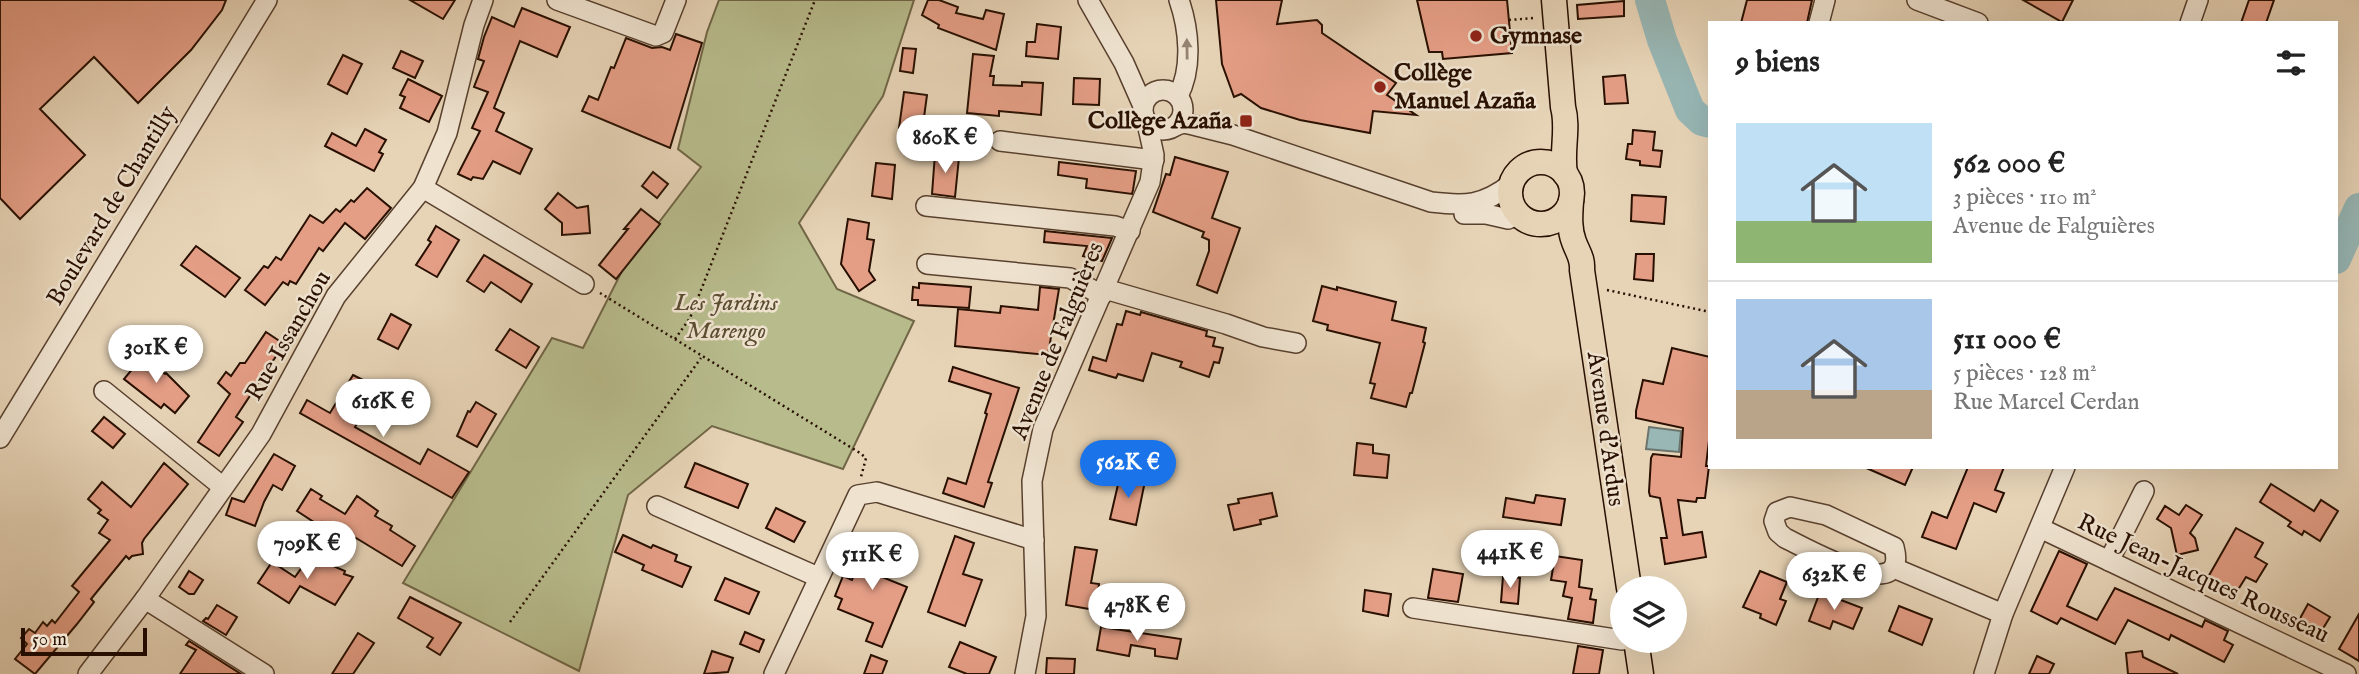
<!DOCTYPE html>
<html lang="fr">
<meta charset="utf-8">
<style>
body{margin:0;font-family:"IM FELL English",serif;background:#f6f6f6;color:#222;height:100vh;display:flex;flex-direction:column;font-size:26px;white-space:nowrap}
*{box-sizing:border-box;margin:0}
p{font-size:23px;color:#767676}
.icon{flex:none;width:38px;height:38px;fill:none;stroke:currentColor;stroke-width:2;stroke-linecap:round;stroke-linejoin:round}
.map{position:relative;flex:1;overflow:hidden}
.panel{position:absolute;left:1708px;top:21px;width:630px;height:448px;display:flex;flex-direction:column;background:#fff;border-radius:0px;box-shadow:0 7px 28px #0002}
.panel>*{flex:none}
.buttons{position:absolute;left:1610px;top:576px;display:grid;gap:14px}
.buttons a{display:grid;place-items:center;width:77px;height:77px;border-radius:50%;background:#fff;box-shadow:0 7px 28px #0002;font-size:35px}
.scale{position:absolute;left:21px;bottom:18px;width:126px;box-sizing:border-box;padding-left:7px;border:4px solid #280f00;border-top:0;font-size:19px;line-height:24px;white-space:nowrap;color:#280f00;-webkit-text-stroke:5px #efe3d0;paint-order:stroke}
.price{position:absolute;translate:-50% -60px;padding:0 16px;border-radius:24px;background:#fff;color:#222;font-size:23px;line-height:46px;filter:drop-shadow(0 2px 4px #0008)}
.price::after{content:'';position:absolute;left:50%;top:42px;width:21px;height:16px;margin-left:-10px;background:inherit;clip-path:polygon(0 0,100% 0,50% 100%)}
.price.current{background:#1a73e8;color:#fff}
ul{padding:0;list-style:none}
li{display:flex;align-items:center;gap:21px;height:175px;padding:0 28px}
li+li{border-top:2px solid #e0e0e0}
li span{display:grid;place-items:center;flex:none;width:196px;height:140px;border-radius:0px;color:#555}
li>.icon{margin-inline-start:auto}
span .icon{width:84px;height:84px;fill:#fffc;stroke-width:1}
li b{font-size:30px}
h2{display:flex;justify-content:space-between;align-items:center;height:84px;padding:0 28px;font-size:30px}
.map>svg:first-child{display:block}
.green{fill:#b8bc8d;stroke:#706646;stroke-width:2}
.water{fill:#98b7b5;stroke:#6b746d;stroke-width:2}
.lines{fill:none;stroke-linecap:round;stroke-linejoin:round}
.river{stroke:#98b7b5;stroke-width:30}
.building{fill:#e59e86;stroke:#280f00;stroke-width:2}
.minor-casing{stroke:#58402e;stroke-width:22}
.major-casing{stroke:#280f00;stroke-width:27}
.path{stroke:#280f00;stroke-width:2.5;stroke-dasharray:2 3.5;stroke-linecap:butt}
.minor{stroke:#efe3d0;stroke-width:19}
.major{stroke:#e7d4b7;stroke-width:24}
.oneway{fill:#958472}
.poi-dot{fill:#8f2418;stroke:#efe3d0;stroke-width:2.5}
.labels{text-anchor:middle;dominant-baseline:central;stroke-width:5;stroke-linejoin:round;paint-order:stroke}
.poi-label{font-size:24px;font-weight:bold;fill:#280f00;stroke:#efe3d0;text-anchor:start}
.street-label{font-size:24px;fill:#280f00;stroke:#efe3d0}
.park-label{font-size:24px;font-style:italic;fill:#5a4c31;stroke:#efe3d0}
</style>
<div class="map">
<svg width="2359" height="674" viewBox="0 0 2359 674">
<rect width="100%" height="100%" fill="#e7d4b7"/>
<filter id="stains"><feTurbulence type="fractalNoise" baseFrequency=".00286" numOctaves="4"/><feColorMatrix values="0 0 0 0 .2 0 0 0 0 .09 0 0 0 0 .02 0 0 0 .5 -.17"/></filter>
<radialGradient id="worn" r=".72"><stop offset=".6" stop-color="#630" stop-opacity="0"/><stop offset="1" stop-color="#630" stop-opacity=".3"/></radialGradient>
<polygon class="green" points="719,0 914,0 883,96 799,223 837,289 914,321 843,469 712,426 628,495 579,671 403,583 552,338 583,348 622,271 701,167 678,149 707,32"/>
<polygon class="water" points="1649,427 1681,431 1679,452 1646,449"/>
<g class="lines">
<g class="river">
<polyline points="1650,0 1662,40 1690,110 1702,121 1710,123"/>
<polyline points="2336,259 2359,208"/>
</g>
</g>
<g class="building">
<polygon points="0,0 226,0 222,10 191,50 138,103 94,57 40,109 85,155 20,219 0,198"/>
<polygon points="410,0 455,0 443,19"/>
<polygon points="928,0 939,0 958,7 956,13 983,19 986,10 1004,14 996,50 938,28 939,25 922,15"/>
<polygon points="1216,0 1282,0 1277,24 1317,20 1322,25 1322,33 1396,83 1387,95 1416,115 1373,111 1370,133 1300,120 1261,108 1241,94 1234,97 1222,64"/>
<polygon points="1417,0 1507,0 1512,53 1443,59 1442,52 1429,52"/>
<polygon points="1747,0 1812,0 1807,23 1741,23"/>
<polygon points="2023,0 2073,0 2062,22"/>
<polygon points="2249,0 2274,0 2266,23 2241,23"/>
<polygon points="1624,1 1624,16 1578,19 1577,5"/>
<polygon points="522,8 570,27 557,57 520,41 494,108 504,113 496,131 532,149 520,174 493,161 483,179 473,177 471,180 458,174 480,131 472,128 488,92 474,87 484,61 478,59 484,37 492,17 514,27"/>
<polygon points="1037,24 1061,27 1058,59 1026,56 1027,42 1035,42"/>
<polygon points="676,34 702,43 670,148 582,111 589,96 598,100 611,67 614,68 626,38 652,48 662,47 670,50"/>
<polygon points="903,48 916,49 913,73 900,71"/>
<polygon points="401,51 423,61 415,78 393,68"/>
<polygon points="973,54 994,56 990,76 994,76 993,85 1022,86 1022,82 1043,83 1041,115 999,111 999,116 967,113"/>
<polygon points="343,55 362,64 347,94 328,84"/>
<polygon points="1625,75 1628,103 1605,104 1603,77"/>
<polygon points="1074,78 1100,79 1099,105 1073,104"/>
<polygon points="408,79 442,96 429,122 400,108 405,97 400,95"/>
<polygon points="904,92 927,95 922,132 899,128"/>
<polygon points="365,129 386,140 379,152 383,154 374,171 325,146 332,133 356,146"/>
<polygon points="1633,130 1655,132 1653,150 1662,151 1660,167 1640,165 1640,161 1626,159 1628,144 1632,144"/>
<polygon points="935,154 959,157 955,197 932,194"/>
<polygon points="1175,157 1228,172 1212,218 1240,228 1217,293 1197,285 1209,251 1209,240 1202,237 1204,232 1153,212 1166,174 1170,175"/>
<polygon points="1059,162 1136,171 1133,190 1132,194 1086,188 1087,179 1058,175"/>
<polygon points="876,163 895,165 892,199 872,196"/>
<polygon points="653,172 668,184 657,198 642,186"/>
<polygon points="367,188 391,208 365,239 345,223 323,251 319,248 296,284 290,281 288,285 283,282 265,305 245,290 264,266 268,268 276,257 281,260 310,215 323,223 336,209 340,212 351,200 354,202"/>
<polygon points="558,193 577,208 588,206 590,233 562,235 562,223 545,209"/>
<polygon points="1632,195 1666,197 1664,224 1631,221"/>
<polygon points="641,209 660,224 616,279 599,265 628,229 624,229"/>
<polygon points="848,219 869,223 867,239 874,240 869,271 875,280 859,291 841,264"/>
<polygon points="436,226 459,240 437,277 416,265 431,242 428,240"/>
<polygon points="1045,231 1112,238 1102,261 1083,256 1087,246 1044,242"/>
<polygon points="196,246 240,278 225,297 181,265"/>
<polygon points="1636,254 1654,254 1653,281 1634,279"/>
<polygon points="484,255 532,284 521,302 491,282 484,292 467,281"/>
<polygon points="919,283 971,287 969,308 918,305 918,300 912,300 913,287 919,288"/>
<polygon points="1322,286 1337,290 1337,287 1396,302 1392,320 1426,328 1423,342 1425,343 1412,393 1410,393 1406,407 1371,398 1375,384 1370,383 1380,343 1327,330 1328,325 1313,321"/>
<polygon points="1040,287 1059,289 1048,355 955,346 958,309 1000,313 1001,306 1038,310"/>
<polygon points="1126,311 1140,315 1141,312 1207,331 1206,336 1215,338 1213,346 1223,348 1219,363 1214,362 1209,377 1180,367 1182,362 1152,353 1143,381 1118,374 1116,378 1089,370 1093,357 1106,361 1117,324 1122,325"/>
<polygon points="391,314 411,325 398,349 378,339"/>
<polygon points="510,329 539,347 526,368 496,350"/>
<polygon points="266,332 284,344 236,417 243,422 219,456 198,442 230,394 218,383 226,372 231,376 240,363 245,363"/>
<polygon points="1672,348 1710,357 1710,432 1706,466 1709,466 1705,498 1697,498 1696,502 1678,500 1683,535 1702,532 1706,557 1665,564 1661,538 1667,538 1660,498 1650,496 1649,492 1651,458 1653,454 1681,457 1683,428 1636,418 1636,411 1643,380 1663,384"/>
<polygon points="143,356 165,374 166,373 189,396 175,413 164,404 161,408 124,379"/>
<polygon points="953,367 1019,388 988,482 992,483 984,507 943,493 948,478 966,484 987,414 985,413 991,394 949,381"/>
<polygon points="353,375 377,387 355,427 420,464 428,449 469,472 452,498 300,413 307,400 330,413"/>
<polygon points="476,402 496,414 477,447 457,436 468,411 470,412"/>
<polygon points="104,417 125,434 113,448 92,431"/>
<polygon points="1357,443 1373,445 1373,453 1389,455 1387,478 1354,475"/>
<polygon points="274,454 295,466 282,490 273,485 264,502 255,526 226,515 232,498 244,502"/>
<polygon points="164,463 188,484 144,539 142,543 143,554 132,556 129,559 126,556 91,599 94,602 77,624 35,674 15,659 27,644 21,638 29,629 35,633 43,622 47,626 52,620 55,623 79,592 72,586 110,540 99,533 108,520 98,513 101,510 88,499 102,482 131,507"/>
<polygon points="695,463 748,484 738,508 685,487"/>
<polygon points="1864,467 1913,467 1905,485"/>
<polygon points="1968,467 2004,467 1995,490 2004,493 1996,512 1974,503 1956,549 1922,537 1932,512 1947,518"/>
<polygon points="1120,476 1145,481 1136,525 1110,519"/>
<polygon points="2271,484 2314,511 2321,500 2338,511 2320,541 2304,531 2302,535 2288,526 2291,522 2260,502"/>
<polygon points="311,489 322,496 320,499 345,514 357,496 378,511 375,516 392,526 390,530 415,546 402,566 356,538 352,543 322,522 320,526 297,511"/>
<polygon points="1272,493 1277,516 1260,520 1261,524 1234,530 1228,505 1239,503 1238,499"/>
<polygon points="1536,495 1565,499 1561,525 1503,517 1506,498 1534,503"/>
<polygon points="2186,505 2202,515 2190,533 2195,538 2198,550 2177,555 2171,528 2157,519 2165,506 2179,515"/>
<polygon points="776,508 805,522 794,542 766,528"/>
<polygon points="2236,528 2263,543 2255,557 2267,564 2256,582 2246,577 2234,596 2207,579"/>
<polygon points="623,535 651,548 653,545 677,555 675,561 691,567 682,587 642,570 644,565 615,552"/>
<polygon points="955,536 974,543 963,574 982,580 965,626 928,612"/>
<polygon points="866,537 893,548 882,577 907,587 882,647 866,641 873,623 838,609 842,599 835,596 843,576 852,580 862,556 859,554"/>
<polygon points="1075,547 1097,550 1091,583 1099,584 1095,610 1066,605"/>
<polygon points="2059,551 2087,564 2067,606 2097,620 2115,588 2202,627 2205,620 2228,631 2224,640 2233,645 2224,662 2171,635 2169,640 2128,620 2115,644 2061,618 2057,624 2031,611"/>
<polygon points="310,556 345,571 344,574 353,577 335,605 300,586 289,603 258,583 272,562 295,577"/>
<polygon points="1555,556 1582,560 1579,587 1592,589 1590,599 1596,600 1593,623 1568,619 1572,598 1563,596 1566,582 1551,580"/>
<polygon points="1433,569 1463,574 1458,602 1428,598"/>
<polygon points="189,571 203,580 194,594 189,594 179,587"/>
<polygon points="1760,571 1787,582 1780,599 1786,601 1776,625 1760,618 1761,614 1743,607"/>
<polygon points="1503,576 1520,578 1518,604 1501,602"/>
<polygon points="725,578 759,592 749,614 715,600"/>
<polygon points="1365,590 1391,594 1388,616 1363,611"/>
<polygon points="1820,592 1862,608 1853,629 1833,621 1830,629 1809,621"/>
<polygon points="410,597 461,623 440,655 427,647 433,638 398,618"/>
<polygon points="2308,604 2330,617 2319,635 2298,622"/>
<polygon points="217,605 237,617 226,635 203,621 206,618 208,619"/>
<polygon points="1899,606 1932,619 1922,645 1889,631"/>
<polygon points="2359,614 2359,661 2339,649"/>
<polygon points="1101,627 1181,639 1177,659 1155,656 1155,649 1131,645 1129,656 1097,650"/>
<polygon points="745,632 764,640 759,652 740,644"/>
<polygon points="358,633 374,643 353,674 332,674"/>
<polygon points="189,641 241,674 180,674 196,650 186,645"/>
<polygon points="960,642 996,657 989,674 967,674 949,667"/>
<polygon points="1578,646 1603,650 1599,674 1573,674"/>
<polygon points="712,651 733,658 728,672 704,674"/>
<polygon points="2142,651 2143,657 2178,674 2128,674 2126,653"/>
<polygon points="871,655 887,661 882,674 864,674"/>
<polygon points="2037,656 2054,664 2049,674 2029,674"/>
<polygon points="1047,658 1075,659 1074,674 1046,674"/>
</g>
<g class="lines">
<defs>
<g id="minor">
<polyline points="557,0 656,36 663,33 676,0"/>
<polyline points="1088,0 1124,63 1143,106"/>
<polyline points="1917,0 1978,23"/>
<polyline points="1819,23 1825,0"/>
<polyline points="2190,23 2198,0"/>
<circle cx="1163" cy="110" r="20"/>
<path d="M1178,96C1193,68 1189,29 1179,0"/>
<path d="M1175,126L1183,123L1193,125L1233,135L1431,202C1465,206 1483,206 1511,184"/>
<polyline points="1000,141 1154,160"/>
<polyline points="423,188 584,284"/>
<polyline points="926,206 1115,226 1130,231"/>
<polyline points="1464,214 1486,214 1508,219 1519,214"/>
<polyline points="927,264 1070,278 1102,295"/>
<polyline points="1105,289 1226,324 1263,337 1296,343"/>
<polyline points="104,391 223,487"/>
<polyline points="0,438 267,0"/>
<polyline points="657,506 818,577"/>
<path d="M1790,507L1826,515L1894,547C1910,608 1806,548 1785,538L1778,532L1774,521L1777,512Z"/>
<polyline points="2040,528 2346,674"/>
<polyline points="2109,561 2144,491"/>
<polyline points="1894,568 2003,614"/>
<polyline points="145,599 264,674"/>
<polyline points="1413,608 1622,640"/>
<polyline points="88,674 145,599 261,434 336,296 423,188 447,133 474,25 483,0"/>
<polyline points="774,674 858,495 877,492 1034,540"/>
<polyline points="1025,674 1036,616 1032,481 1043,429 1150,182 1154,155 1147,123"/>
<polyline points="1984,674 2003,614 2065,467"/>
</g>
<g id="major">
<path d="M1554,0L1563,107C1569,129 1561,150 1565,174"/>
<circle cx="1541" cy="193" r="31"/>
<path d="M1571,201C1570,216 1569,229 1574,242C1578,253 1583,258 1582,270L1629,588"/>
<polyline points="1636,640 1641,674"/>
</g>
</defs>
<use href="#minor" class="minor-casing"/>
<use href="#major" class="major-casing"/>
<g class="path">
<polyline points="1509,20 1534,18"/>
<polyline points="1607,290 1710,312"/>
<polyline points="600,293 860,453 866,458 861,477"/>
<polyline points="675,339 690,318 815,0"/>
<polyline points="1614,602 1617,623"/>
<polyline points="510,622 701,358"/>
</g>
<use href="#minor" class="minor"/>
<use href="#major" class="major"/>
</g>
<defs><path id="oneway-solid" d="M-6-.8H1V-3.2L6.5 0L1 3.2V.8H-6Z" transform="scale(1.75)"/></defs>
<use class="oneway" href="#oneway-solid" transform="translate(1187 49) rotate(-91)"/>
<g class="poi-dot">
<circle cx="1476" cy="36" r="7"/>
<circle cx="1380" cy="87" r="7"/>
<rect x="1239" y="114" width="14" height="14" rx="3.5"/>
</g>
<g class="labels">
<g class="poi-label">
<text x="1490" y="36">Gymnase</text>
<text x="1394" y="73">Collège<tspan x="1394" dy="28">Manuel Azaña</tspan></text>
<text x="1232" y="121" text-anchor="end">Collège Azaña</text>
</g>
<g class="street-label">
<text transform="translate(112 206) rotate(-59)">Boulevard de Chantilly</text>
<text transform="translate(289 336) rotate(-60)">Rue Issanchou</text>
<text transform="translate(1058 341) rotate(-68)">Avenue de Falguières</text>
<text transform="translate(1605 429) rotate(82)">Avenue d'Ardus</text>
<text transform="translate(2203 579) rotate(25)">Rue Jean-Jacques Rousseau</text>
</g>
<g class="park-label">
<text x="726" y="303">Les Jardins<tspan x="726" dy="28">Marengo</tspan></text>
</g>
</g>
<rect width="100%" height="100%" filter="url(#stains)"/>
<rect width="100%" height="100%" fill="url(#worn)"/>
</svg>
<div class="buttons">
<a><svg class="icon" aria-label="layers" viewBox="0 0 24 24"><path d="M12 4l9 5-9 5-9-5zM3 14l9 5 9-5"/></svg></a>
</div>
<div class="scale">50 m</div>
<b class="price" style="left:945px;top:175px">860K €</b>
<b class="price" style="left:156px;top:385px">301K €</b>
<b class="price" style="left:383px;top:439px">616K €</b>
<b class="price current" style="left:1128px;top:500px">562K €</b>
<b class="price" style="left:307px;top:581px">709K €</b>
<b class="price" style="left:1510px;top:590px">441K €</b>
<b class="price" style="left:872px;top:592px">511K €</b>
<b class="price" style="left:1834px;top:612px">632K €</b>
<b class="price" style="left:1137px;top:643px">478K €</b>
<section class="panel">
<h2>9 biens<svg class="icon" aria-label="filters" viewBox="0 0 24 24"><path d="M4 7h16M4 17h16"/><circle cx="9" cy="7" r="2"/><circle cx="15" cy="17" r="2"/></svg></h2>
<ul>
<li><span style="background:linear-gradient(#bfe0f5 70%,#8fb573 0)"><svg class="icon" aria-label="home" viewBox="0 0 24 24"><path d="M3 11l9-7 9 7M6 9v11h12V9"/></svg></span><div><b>562 000 €</b><p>3 pièces · 110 m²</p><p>Avenue de Falguières</p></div></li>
<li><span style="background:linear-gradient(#a9c7e8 65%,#b9a48a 0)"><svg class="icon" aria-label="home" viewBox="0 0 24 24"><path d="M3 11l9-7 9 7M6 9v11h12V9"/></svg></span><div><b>511 000 €</b><p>5 pièces · 128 m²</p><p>Rue Marcel Cerdan</p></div></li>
</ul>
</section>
</div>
